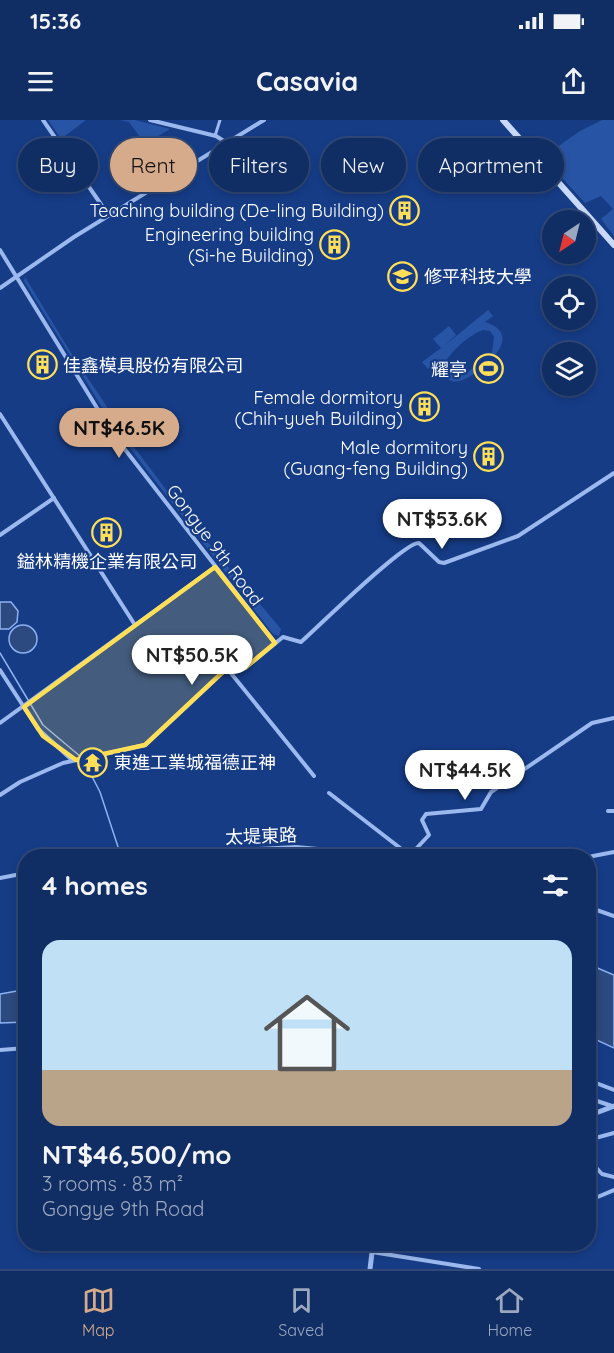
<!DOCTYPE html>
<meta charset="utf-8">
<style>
body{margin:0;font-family:Quicksand,"Noto Sans TC",sans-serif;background:#1e396d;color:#f1f3f6;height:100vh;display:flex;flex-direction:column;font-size:22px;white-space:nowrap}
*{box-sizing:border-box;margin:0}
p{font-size:20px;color:#9ca8bf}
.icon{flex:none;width:33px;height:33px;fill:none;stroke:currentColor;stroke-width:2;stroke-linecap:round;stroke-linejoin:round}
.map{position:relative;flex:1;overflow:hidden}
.drawer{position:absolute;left:18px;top:729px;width:578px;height:402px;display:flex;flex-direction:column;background:#102d64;border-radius:24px;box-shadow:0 3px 9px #0003,0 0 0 2px #304978}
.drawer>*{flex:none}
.hud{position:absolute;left:18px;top:18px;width:579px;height:54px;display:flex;gap:12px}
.needle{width:39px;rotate:215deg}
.controls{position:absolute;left:542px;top:90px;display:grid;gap:12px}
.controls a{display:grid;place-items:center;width:54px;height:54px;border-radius:50%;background:#102d64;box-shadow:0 3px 9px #0003,0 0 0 2px #304978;font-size:30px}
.price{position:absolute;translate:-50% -51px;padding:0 14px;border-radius:21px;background:#fff;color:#222;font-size:20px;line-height:39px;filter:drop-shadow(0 2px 3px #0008)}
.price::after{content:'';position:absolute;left:50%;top:36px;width:18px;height:14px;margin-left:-9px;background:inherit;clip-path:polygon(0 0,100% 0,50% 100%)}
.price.selected{background:#d6ab8b;color:#111}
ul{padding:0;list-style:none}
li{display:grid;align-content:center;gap:12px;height:318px;padding:0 24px}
li span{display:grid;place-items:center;height:186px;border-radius:18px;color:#555}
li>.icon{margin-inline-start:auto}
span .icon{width:108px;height:108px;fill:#fffc;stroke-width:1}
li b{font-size:26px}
h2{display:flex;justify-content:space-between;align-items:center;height:72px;padding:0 24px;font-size:26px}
.tag{padding:0 21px;border-radius:27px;background:#102d64;box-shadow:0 3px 9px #0003,0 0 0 2px #304978;font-size:21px;line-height:54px}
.tag.selected{background:#d6ab8b;color:#111}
.status{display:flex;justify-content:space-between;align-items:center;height:42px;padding:0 30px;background:#102d64;direction:ltr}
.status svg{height:16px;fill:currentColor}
header{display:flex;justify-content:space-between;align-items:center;height:78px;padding:0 24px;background:#102d64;font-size:27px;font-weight:700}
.tabs{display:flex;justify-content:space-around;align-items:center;height:84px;border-top:2px solid #304978;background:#102d64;font-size:16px;color:#9ca8bf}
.tabs a{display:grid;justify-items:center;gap:3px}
.tabs .selected{color:#d6ab8b}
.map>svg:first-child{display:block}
.green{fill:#2854a5;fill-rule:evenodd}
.water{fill:#2c4980;stroke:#8db2f1;stroke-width:1.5}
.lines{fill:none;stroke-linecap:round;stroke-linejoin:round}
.stream{stroke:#8db2f1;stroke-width:1.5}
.pedestrian{stroke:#9bb9ee;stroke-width:3}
.minor{stroke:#9bb9ee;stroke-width:4}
.tertiary{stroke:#9bb9ee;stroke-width:5}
.secondary{stroke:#c8d9fa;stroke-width:6}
.marked{fill:#ffde58;fill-opacity:0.2;stroke:#ffde58;stroke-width:4.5;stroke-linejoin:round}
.labels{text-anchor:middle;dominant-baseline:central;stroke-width:4.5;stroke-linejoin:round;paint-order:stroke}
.poi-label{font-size:18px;fill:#fff;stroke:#163c86;text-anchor:end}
.street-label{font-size:18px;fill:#fff;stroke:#163c86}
</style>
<div class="status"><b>15:36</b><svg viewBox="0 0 49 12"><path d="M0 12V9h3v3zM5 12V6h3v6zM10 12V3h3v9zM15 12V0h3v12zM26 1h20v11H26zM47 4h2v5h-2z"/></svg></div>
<header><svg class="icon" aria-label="menu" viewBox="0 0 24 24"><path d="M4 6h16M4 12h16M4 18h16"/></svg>Casavia<svg class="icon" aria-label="share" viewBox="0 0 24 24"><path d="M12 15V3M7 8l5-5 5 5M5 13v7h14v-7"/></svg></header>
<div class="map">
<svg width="614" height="1149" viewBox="0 0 614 1149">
<rect width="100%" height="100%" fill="#163c86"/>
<g class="green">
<polygon points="48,0 86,0 61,19"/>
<polygon points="120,0 135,0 170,9 145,24 129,2"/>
<polygon points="602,0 614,0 614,116 601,99 613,89 601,76 585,83 543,37 580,11"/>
<polygon points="25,157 71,233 134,327 189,400 281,509 279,516 273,514 116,310 24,161"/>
<path d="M488,190L493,196L485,202C519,213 496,237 479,250C461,264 446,269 438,242L428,249L422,242L441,228L433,219L449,206L456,215L444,226ZM483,210L490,211L494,217L492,233L464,255L450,254L445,244C449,232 471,214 483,210Z"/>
</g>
<g class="water">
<polygon points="0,482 11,482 18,491 17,502 9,509 0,509"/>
<circle cx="23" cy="519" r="14"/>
<polygon points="588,844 614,855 614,928 588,916"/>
<polygon points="17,871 25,871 25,902 0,903 0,874"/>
</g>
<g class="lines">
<g class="stream">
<polyline points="0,533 43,605 81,637"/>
<polyline points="84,641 100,672 121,736"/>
</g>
<polyline class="pedestrian" points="215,16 220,0"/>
<g class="minor">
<polyline points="43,0 109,96"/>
<polyline points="150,0 216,16 227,23"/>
<polyline points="0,130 113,314 275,523"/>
<polyline points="0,168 74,117 264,0"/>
<polyline points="0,294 135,505"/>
<polyline points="0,415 54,378"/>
<polyline points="0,550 38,609 72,640"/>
<polyline points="230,552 314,656"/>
<polyline points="0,603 215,447"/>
<polyline points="329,673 404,731 414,731 429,715 422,700 426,694 481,689 491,672 592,603 614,598"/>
<path d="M0,675L20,662L63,643L145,625L224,551L245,548L283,517L301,522C318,507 405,421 419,423L439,442L444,443L518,416L614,353"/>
<polyline points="608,691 614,691"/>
<polyline points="129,736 296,727 395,736"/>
<polyline points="588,737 614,732"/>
<polyline points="0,758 26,753"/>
<polyline points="588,787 614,796"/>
<polyline points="0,930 26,928"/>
<polyline points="588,960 614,970"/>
<polyline points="588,978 612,986"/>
<polyline points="588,1020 614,1013"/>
<polyline points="588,1039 602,1054 614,1057"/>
<polyline points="588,1081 614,1070"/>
<polyline points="372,1132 479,1149"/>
</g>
<g class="tertiary">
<polyline points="588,996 614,986"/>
<polyline points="370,1149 373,1124"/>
</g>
<polyline class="secondary" points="503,0 614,125"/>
</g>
<path class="marked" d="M215,447L275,523L245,548L225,550L145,625L76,640L43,616L24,587Z"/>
<defs>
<symbol id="building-ring" viewBox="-11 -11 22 22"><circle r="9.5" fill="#163c86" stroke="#ffde58" stroke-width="1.5"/><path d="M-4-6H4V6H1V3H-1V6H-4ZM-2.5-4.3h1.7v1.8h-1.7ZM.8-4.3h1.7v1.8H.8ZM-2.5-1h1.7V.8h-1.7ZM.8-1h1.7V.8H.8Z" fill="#ffde58"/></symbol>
<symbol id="university-ring" viewBox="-11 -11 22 22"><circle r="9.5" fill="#163c86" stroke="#ffde58" stroke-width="1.5"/><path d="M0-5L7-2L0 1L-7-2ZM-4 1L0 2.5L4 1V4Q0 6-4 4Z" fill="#ffde58"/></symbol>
<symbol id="stadium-ring" viewBox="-11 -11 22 22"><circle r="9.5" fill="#163c86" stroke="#ffde58" stroke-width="1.5"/><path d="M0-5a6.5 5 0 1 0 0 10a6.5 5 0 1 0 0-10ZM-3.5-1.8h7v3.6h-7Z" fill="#ffde58"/></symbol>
<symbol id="temple-ring" viewBox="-11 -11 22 22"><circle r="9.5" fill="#163c86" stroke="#ffde58" stroke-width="1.5"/><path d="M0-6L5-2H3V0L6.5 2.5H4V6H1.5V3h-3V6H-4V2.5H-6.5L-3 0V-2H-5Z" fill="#ffde58"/></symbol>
</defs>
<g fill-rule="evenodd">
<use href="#building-ring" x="388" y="74" width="33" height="33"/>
<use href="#building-ring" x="318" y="108" width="33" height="33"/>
<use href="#university-ring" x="386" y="140" width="33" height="33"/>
<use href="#building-ring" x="26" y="228" width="33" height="33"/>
<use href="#stadium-ring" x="472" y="232" width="33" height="33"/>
<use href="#building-ring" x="408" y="270" width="33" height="33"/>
<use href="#building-ring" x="472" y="320" width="33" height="33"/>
<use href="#building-ring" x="90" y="396" width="33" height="33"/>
<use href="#temple-ring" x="76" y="626" width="33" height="33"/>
</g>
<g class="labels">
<g class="poi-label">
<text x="384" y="90">Teaching building (De-ling Building)</text>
<text x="314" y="114">Engineering building<tspan x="314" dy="21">(Si-he Building)</tspan></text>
<text x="424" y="156" text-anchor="start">修平科技大學</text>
<text x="63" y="245" text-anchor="start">佳鑫模具股份有限公司</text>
<text x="467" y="249">耀亭</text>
<text x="403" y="277">Female dormitory<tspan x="403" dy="21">(Chih-yueh Building)</tspan></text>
<text x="468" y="327">Male dormitory<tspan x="468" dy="21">(Guang-feng Building)</tspan></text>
<text x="107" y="441" text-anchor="middle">鎰林精機企業有限公司</text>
<text x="114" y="642" text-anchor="start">東進工業城福德正神</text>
</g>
<g class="street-label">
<text transform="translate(215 425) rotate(53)">Gongye 9th Road</text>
<text transform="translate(261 716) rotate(-2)">太堤東路</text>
</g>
</g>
</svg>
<div class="controls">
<a><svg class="needle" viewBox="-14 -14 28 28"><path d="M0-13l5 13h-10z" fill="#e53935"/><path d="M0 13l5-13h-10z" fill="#9ca8bf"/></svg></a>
<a><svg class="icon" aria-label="locate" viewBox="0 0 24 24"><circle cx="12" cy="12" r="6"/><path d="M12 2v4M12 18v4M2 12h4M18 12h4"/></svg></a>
<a><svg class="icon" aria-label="layers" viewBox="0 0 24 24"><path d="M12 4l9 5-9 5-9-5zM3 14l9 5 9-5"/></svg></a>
</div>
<b class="price selected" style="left:119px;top:339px">NT$46.5K</b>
<b class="price" style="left:442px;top:430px">NT$53.6K</b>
<b class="price" style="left:192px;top:566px">NT$50.5K</b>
<b class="price" style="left:465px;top:681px">NT$44.5K</b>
<div class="hud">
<a class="tag">Buy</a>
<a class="tag selected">Rent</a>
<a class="tag">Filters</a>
<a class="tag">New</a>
<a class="tag">Apartment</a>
</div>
<section class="drawer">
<h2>4 homes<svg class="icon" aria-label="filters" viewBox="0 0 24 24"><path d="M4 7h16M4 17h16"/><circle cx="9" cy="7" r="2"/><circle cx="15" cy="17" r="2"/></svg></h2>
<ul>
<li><span style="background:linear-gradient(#bfe0f5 70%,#b9a48a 0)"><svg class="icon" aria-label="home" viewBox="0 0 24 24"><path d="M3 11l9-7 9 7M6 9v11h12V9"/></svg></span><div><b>NT$46,500/mo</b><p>3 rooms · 83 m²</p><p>Gongye 9th Road</p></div></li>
</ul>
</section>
</div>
<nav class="tabs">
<a class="selected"><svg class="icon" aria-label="map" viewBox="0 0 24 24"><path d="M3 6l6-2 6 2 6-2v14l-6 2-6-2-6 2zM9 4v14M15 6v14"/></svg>Map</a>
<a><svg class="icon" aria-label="saved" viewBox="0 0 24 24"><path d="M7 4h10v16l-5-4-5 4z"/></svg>Saved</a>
<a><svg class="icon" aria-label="home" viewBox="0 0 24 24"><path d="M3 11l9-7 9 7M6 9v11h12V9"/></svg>Home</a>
</nav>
